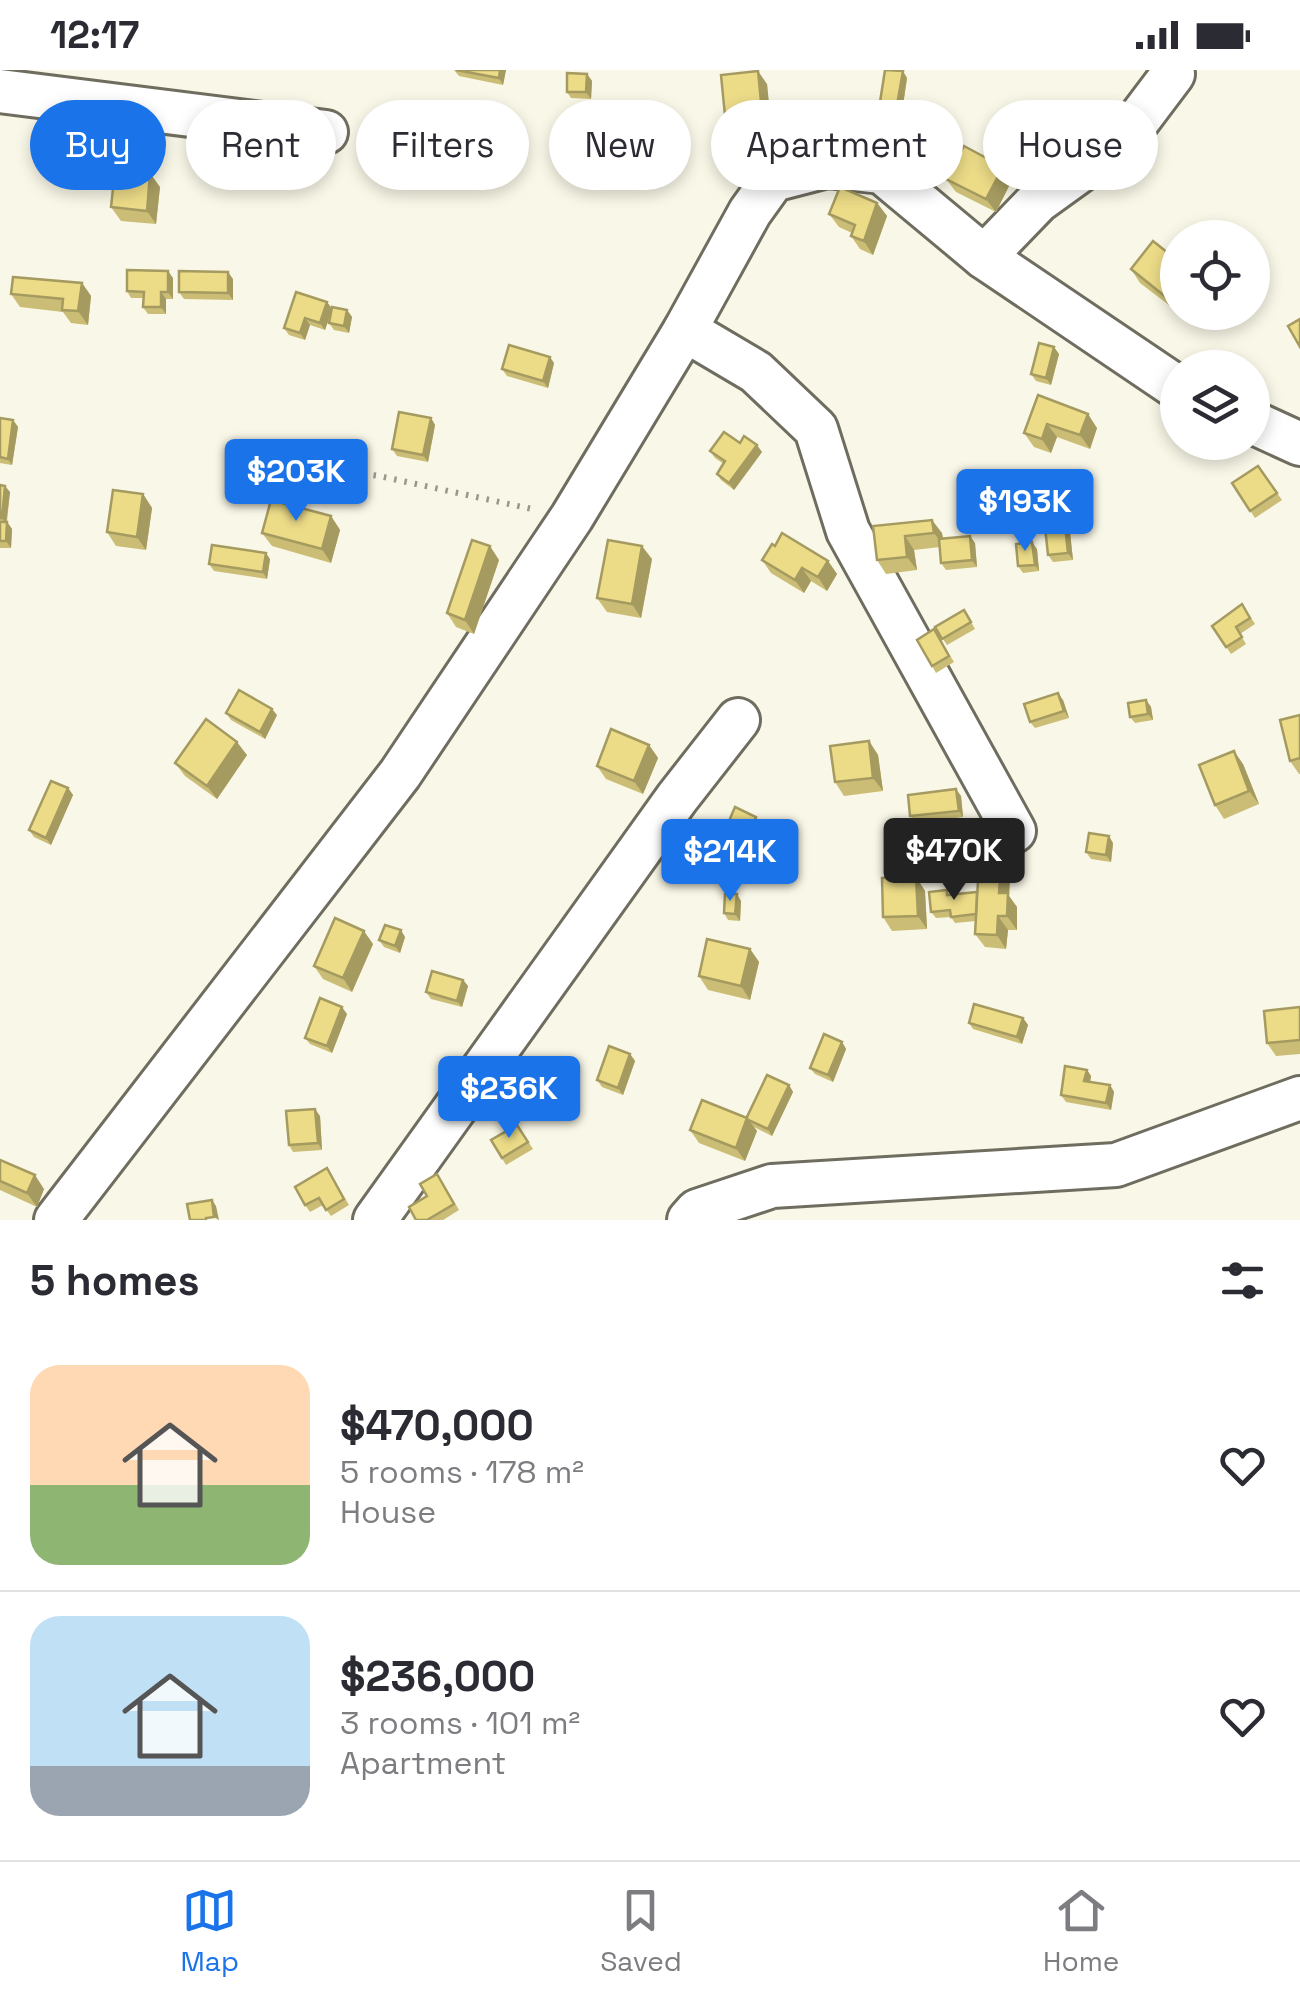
<!DOCTYPE html>
<meta charset="utf-8">
<style>
body{margin:0;font-family:"Space Grotesk",sans-serif;background:#f7f7f7;color:#2b2b33;height:100vh;display:flex;flex-direction:column;font-size:38px;white-space:nowrap}
*{box-sizing:border-box;margin:0}
p{font-size:32px;color:#7c7c81}
.icon{flex:none;width:55px;height:55px;fill:none;stroke:currentColor;stroke-width:2;stroke-linecap:round;stroke-linejoin:round}
.map{position:relative;height:1150px;overflow:hidden}
.side{display:flex;flex-direction:column;background:#fff;flex:1}
.side>*{flex:none}
.top-card{position:absolute;left:30px;top:30px;width:1240px;height:90px;display:flex;gap:20px}
.fabs{position:absolute;left:1160px;top:150px;display:grid;gap:20px}
.fabs a{display:grid;place-items:center;width:110px;height:110px;border-radius:50%;background:#fff;box-shadow:0 5px 15px #0003;font-size:50px}
.price{position:absolute;translate:-50% -85px;padding:0 22px;border-radius:10px;background:#1a73e8;color:#fff;font-size:32px;line-height:65px;filter:drop-shadow(0 2px 5px #0008)}
.price::after{content:'';position:absolute;left:50%;top:60px;width:30px;height:22px;margin-left:-15px;background:inherit;clip-path:polygon(0 0,100% 0,50% 100%)}
.price.current{background:#222;color:#fff}
ul{padding:0;list-style:none}
li{display:flex;align-items:center;gap:30px;height:250px;padding:0 30px}
li+li{border-top:2px solid #e1e1e2}
li span{display:grid;place-items:center;flex:none;width:280px;height:200px;border-radius:30px;color:#555}
li>.icon{margin-inline-start:auto}
span .icon{width:120px;height:120px;fill:#fffc;stroke-width:1}
li b{font-size:42px}
h2{display:flex;justify-content:space-between;align-items:center;height:120px;padding:0 30px;font-size:42px}
.chip{padding:0 35px;border-radius:45px;background:#fff;box-shadow:0 5px 15px #0003;font-size:35px;line-height:90px}
.chip.current{background:#1a73e8;color:#fff}
.status{display:flex;justify-content:space-between;align-items:center;height:70px;padding:0 50px;background:#fff;direction:ltr}
.status svg{height:28px;fill:currentColor}
.menu{display:flex;justify-content:space-around;align-items:center;height:140px;border-top:2px solid #e1e1e2;background:#fff;font-size:28px;color:#7c7c81}
.menu a{display:grid;justify-items:center;gap:5px}
.menu .current{color:#1a73e8}
.map>svg:first-child{display:block}
.lines{fill:none;stroke-linecap:round;stroke-linejoin:round}
.minor-casing{stroke:#6f6d5f;stroke-width:48}
.path{stroke:#99978c;stroke-width:6;stroke-dasharray:2.5 8;stroke-linecap:butt}
.minor{stroke:#fff;stroke-width:42}
.wall{fill:#cbbd75}
.shaded-wall{fill:#a59a5f}
.building{fill:#ecdc88;stroke:#a59a5f;stroke-width:2.5}
</style>
<div class="status"><b>12:17</b><svg viewBox="0 0 49 12"><path d="M0 12V9h3v3zM5 12V6h3v6zM10 12V3h3v9zM15 12V0h3v12zM26 1h20v11H26zM47 4h2v5h-2z"/></svg></div>
<div class="map">
<svg width="1300" height="1150" viewBox="0 0 1300 1150">
<rect width="100%" height="100%" fill="#f9f7e7"/>
<g class="lines">
<defs>
<g id="minor">
<polyline points="0,21 326,62"/>
<polyline points="984,187 1038,131 1124,69 1173,4"/>
<polyline points="685,260 756,302 816,359 848,461 1014,761"/>
<polyline points="1252,352 1300,374"/>
<polyline points="56,1150 400,704 572,447 685,260 750,142 773,110 827,96 882,102 984,187 1178,318"/>
<polyline points="375,1150 677,728 738,650"/>
<polyline points="689,1150 697,1141 772,1116 1116,1095 1300,1028"/>
</g>
</defs>
<use href="#minor" class="minor-casing"/>
<polyline class="path" points="228,384 379,406 532,439"/>
<use href="#minor" class="minor"/>
</g>
<g class="wall">
<polygon points="454,0 506,0 503,15 459,6"/>
<polygon points="587,4 592,11 591,29 571,28 567,22"/>
<polygon points="907,8 902,42 884,39 880,32"/>
<polygon points="767,14 775,96 738,100 729,86"/>
<polygon points="97,44 102,50 104,65 92,66 87,60"/>
<polygon points="946,109 1012,110 996,142 956,122"/>
<polygon points="160,117 156,154 121,151 111,137"/>
<polygon points="877,133 887,146 873,185 860,179 851,166 852,163 839,157 829,144"/>
<polygon points="1178,191 1178,242 1140,213 1131,199"/>
<polygon points="173,208 173,229 166,229 166,244 148,244 143,237 144,228 131,228 127,221"/>
<polygon points="233,209 233,230 184,229 179,222"/>
<polygon points="82,213 91,226 88,255 71,253 63,242 20,237 11,224"/>
<polygon points="327,232 332,239 347,240 352,247 349,263 334,260 329,253 332,240 325,260 310,255 305,270 289,265 284,258"/>
<polygon points="1226,242 1248,242 1244,251"/>
<polygon points="1059,284 1051,315 1036,311 1031,304"/>
<polygon points="554,293 548,318 507,306 502,299"/>
<polygon points="1038,325 1097,358 1090,379 1057,367 1051,383 1034,377 1024,363"/>
<polygon points="0,348 13,350 18,357 12,395 0,393"/>
<polygon points="431,348 435,355 428,392 397,386 392,379"/>
<polygon points="740,373 762,382 734,420 721,410 717,404 724,394 715,388 710,381"/>
<polygon points="1258,396 1282,430 1255,448 1232,413"/>
<polygon points="0,415 10,422 7,452 12,459 11,478 0,478"/>
<polygon points="143,424 152,438 146,480 116,476 107,462"/>
<polygon points="1067,434 1073,490 1053,492 1048,485"/>
<polygon points="331,446 340,460 331,493 272,476 262,463"/>
<polygon points="873,456 942,463 943,469 975,473 977,497 946,500 941,493 940,477 914,480 917,500 886,504 877,490"/>
<polygon points="1037,479 1039,501 1023,503 1018,496"/>
<polygon points="270,489 267,509 214,501 209,494"/>
<polygon points="652,489 641,548 607,542 597,528"/>
<polygon points="499,490 474,564 456,557 447,543"/>
<polygon points="762,490 828,491 837,504 827,521 811,511 804,523 771,503"/>
<polygon points="1242,534 1255,554 1240,564 1246,574 1231,584 1212,556"/>
<polygon points="964,540 975,559 947,575 935,557"/>
<polygon points="934,559 954,592 936,603 932,596"/>
<polygon points="1063,630 1069,648 1035,658 1030,652"/>
<polygon points="1146,630 1151,637 1153,650 1135,653 1130,647"/>
<polygon points="226,643 277,645 265,669 231,650"/>
<polygon points="1300,645 1300,704 1299,704 1290,691"/>
<polygon points="869,671 878,685 883,721 844,726 835,712"/>
<polygon points="649,675 658,688 643,724 606,709 597,696"/>
<polygon points="247,685 217,729 185,706 175,693"/>
<polygon points="1243,694 1259,734 1224,749 1215,735"/>
<polygon points="68,718 73,725 51,775 34,767 29,760"/>
<polygon points="961,726 963,747 915,753 910,746"/>
<polygon points="761,754 749,781 728,772 723,765"/>
<polygon points="1113,773 1111,792 1091,789 1086,782"/>
<polygon points="916,807 925,821 927,859 892,861 883,847"/>
<polygon points="1010,807 1009,826 1017,837 1017,860 1008,860 1006,879 985,877 975,864 976,851 955,853 951,847 936,848 931,842 950,825 977,822"/>
<polygon points="741,831 740,851 728,850 724,843"/>
<polygon points="405,867 400,883 384,877 379,870"/>
<polygon points="373,874 352,922 323,909 314,896"/>
<polygon points="750,879 759,892 750,930 708,920 699,906"/>
<polygon points="463,910 468,916 462,937 431,929 426,922"/>
<polygon points="1300,937 1300,984 1276,986 1267,973"/>
<polygon points="347,944 332,983 310,974 305,968"/>
<polygon points="1023,948 1028,955 1022,974 973,959 969,953"/>
<polygon points="842,972 846,979 833,1012 815,1004 810,998"/>
<polygon points="630,984 635,991 623,1025 602,1017 597,1010"/>
<polygon points="1087,1000 1091,1006 1090,1012 1110,1015 1114,1022 1111,1040 1066,1032 1061,1025"/>
<polygon points="789,1015 793,1022 772,1066 754,1057 757,1061 745,1091 699,1073 690,1060 746,1048"/>
<polygon points="320,1046 322,1080 293,1082 289,1075"/>
<polygon points="517,1055 533,1079 506,1095 491,1070"/>
<polygon points="0,1090 44,1119 37,1137 0,1120"/>
<polygon points="327,1098 349,1135 331,1146 323,1135 310,1142 305,1135"/>
<polygon points="442,1111 459,1140 443,1150 416,1150 427,1126"/>
</g>
<g class="shaded-wall">
<polygon points="500,0 506,0 503,15 499,8"/>
<polygon points="758,1 767,14 775,96 766,83"/>
<polygon points="903,1 907,8 902,42 897,35"/>
<polygon points="587,4 592,11 591,29 586,22"/>
<polygon points="97,44 102,50 104,65 99,58"/>
<polygon points="1003,97 1012,110 996,142 986,129"/>
<polygon points="150,103 160,117 156,154 147,141"/>
<polygon points="877,133 887,146 873,185 864,171"/>
<polygon points="168,201 173,208 173,229 168,222"/>
<polygon points="228,202 233,209 233,230 228,223"/>
<polygon points="82,213 91,226 88,255 78,241"/>
<polygon points="1252,213 1258,221 1252,233"/>
<polygon points="161,222 166,229 166,244 161,237"/>
<polygon points="327,232 332,239 325,260 320,253"/>
<polygon points="347,240 352,247 349,263 344,256"/>
<polygon points="1238,242 1248,242 1244,251"/>
<polygon points="305,248 310,255 305,270 300,263"/>
<polygon points="1054,277 1059,284 1051,315 1046,308"/>
<polygon points="550,287 554,293 548,318 543,311"/>
<polygon points="1088,344 1097,358 1090,379 1080,365"/>
<polygon points="431,348 435,355 428,392 423,385"/>
<polygon points="13,350 18,357 12,395 8,389"/>
<polygon points="1047,354 1057,367 1051,383 1042,369"/>
<polygon points="757,375 762,382 734,420 729,413"/>
<polygon points="5,416 10,422 6,454 2,448"/>
<polygon points="143,424 152,438 146,480 137,467"/>
<polygon points="1062,427 1067,434 1073,490 1068,483"/>
<polygon points="331,446 340,460 331,493 322,479"/>
<polygon points="932,450 942,463 944,476 934,463"/>
<polygon points="7,452 12,459 11,478 6,471"/>
<polygon points="905,466 914,480 917,500 907,487"/>
<polygon points="970,466 975,473 977,497 972,490"/>
<polygon points="1032,472 1037,479 1039,501 1035,495"/>
<polygon points="490,476 499,490 474,564 465,550"/>
<polygon points="642,476 652,489 641,548 632,534"/>
<polygon points="266,483 270,489 267,509 263,502"/>
<polygon points="828,491 837,504 827,521 818,507"/>
<polygon points="802,498 811,511 804,523 795,510"/>
<polygon points="1058,623 1063,630 1069,648 1064,641"/>
<polygon points="1146,630 1151,637 1153,650 1148,644"/>
<polygon points="272,639 277,645 265,669 260,662"/>
<polygon points="869,671 878,685 883,721 873,708"/>
<polygon points="237,672 247,685 217,729 207,716"/>
<polygon points="649,675 658,688 643,724 634,711"/>
<polygon points="1234,681 1243,694 1259,734 1249,721"/>
<polygon points="68,718 73,725 51,775 46,768"/>
<polygon points="956,719 961,726 963,747 959,741"/>
<polygon points="756,747 761,754 749,781 744,774"/>
<polygon points="1109,766 1113,773 1111,792 1106,785"/>
<polygon points="1001,794 1010,807 1009,826 1017,837 1017,860 1007,846 999,823"/>
<polygon points="916,807 925,821 927,859 918,846"/>
<polygon points="737,824 741,831 740,851 735,844"/>
<polygon points="998,846 1008,860 1006,879 997,865"/>
<polygon points="401,860 405,867 400,883 395,876"/>
<polygon points="364,861 373,874 352,922 343,908"/>
<polygon points="750,879 759,892 750,930 741,916"/>
<polygon points="463,910 468,916 462,937 457,931"/>
<polygon points="342,937 347,944 332,983 327,976"/>
<polygon points="1023,948 1028,955 1022,974 1017,967"/>
<polygon points="842,972 846,979 833,1012 828,1005"/>
<polygon points="630,984 635,991 623,1025 618,1018"/>
<polygon points="1087,1000 1091,1006 1089,1018 1084,1011"/>
<polygon points="789,1015 793,1022 772,1066 768,1059"/>
<polygon points="1110,1015 1114,1022 1111,1040 1106,1033"/>
<polygon points="315,1039 320,1046 322,1080 318,1073"/>
<polygon points="747,1048 757,1061 745,1091 736,1078"/>
<polygon points="35,1105 44,1119 37,1137 27,1123"/>
<polygon points="212,1130 216,1136 219,1150 214,1147"/>
</g>
<g class="building">
<polygon points="456,0 500,0 499,8"/>
<polygon points="885,0 903,1 897,35 880,32"/>
<polygon points="758,1 766,83 729,86 721,5"/>
<polygon points="567,3 587,4 586,22 567,22"/>
<polygon points="97,44 99,58 87,60 85,45"/>
<polygon points="964,76 1003,97 986,129 946,109"/>
<polygon points="115,100 150,103 147,141 111,137"/>
<polygon points="840,117 877,133 864,171 851,166 855,155 829,144"/>
<polygon points="1153,171 1178,191 1178,226 1172,232 1131,199"/>
<polygon points="127,200 168,201 168,222 161,222 161,237 143,237 144,222 127,221"/>
<polygon points="179,201 228,202 228,223 179,222"/>
<polygon points="13,207 82,213 78,241 62,240 63,229 11,224"/>
<polygon points="296,222 327,232 320,253 305,248 300,263 284,258"/>
<polygon points="332,237 347,240 344,256 329,253"/>
<polygon points="1300,249 1300,277 1288,256"/>
<polygon points="1039,273 1054,277 1046,308 1031,304"/>
<polygon points="509,275 550,287 543,311 502,299"/>
<polygon points="1038,325 1088,344 1080,365 1047,354 1042,369 1024,363"/>
<polygon points="399,342 431,348 423,385 392,379"/>
<polygon points="0,348 13,350 8,389 0,387"/>
<polygon points="724,362 740,373 744,366 757,375 729,413 717,404 725,391 710,381"/>
<polygon points="1258,396 1277,423 1250,441 1232,413"/>
<polygon points="0,415 5,416 2,448 0,448"/>
<polygon points="113,420 143,424 137,467 107,462"/>
<polygon points="1062,427 1068,483 1048,485 1042,429"/>
<polygon points="271,430 331,446 322,479 262,463"/>
<polygon points="932,450 934,463 905,466 907,487 877,490 873,456"/>
<polygon points="0,452 7,452 6,471 0,471"/>
<polygon points="782,463 828,491 818,507 802,498 795,510 762,490 772,474 775,476"/>
<polygon points="970,466 972,490 941,493 939,469"/>
<polygon points="472,470 490,476 465,550 447,543"/>
<polygon points="608,470 642,476 632,534 597,528"/>
<polygon points="1032,472 1035,495 1018,496 1016,474"/>
<polygon points="212,475 266,483 263,502 209,494"/>
<polygon points="1242,534 1250,548 1236,557 1242,567 1226,577 1212,556"/>
<polygon points="964,540 971,552 942,569 935,557"/>
<polygon points="934,559 949,586 932,596 917,570"/>
<polygon points="239,620 272,639 260,662 226,643"/>
<polygon points="1058,623 1064,641 1030,652 1024,634"/>
<polygon points="1146,630 1148,644 1130,647 1128,633"/>
<polygon points="1300,645 1300,688 1290,691 1280,650"/>
<polygon points="206,649 237,672 207,716 175,693"/>
<polygon points="611,659 649,675 634,711 597,696"/>
<polygon points="869,671 873,708 835,712 830,676"/>
<polygon points="1234,681 1249,721 1215,735 1199,695"/>
<polygon points="51,711 68,718 46,768 29,760"/>
<polygon points="956,719 959,741 910,746 908,725"/>
<polygon points="735,737 756,747 744,774 723,765"/>
<polygon points="1089,763 1109,766 1106,785 1086,782"/>
<polygon points="979,793 1001,794 999,823 1008,823 1007,846 998,846 997,865 975,864"/>
<polygon points="916,807 918,846 883,847 882,808"/>
<polygon points="947,820 947,825 977,822 976,844 951,847 950,840 931,842 929,822"/>
<polygon points="725,824 737,824 735,844 724,843"/>
<polygon points="335,848 364,861 343,908 314,896"/>
<polygon points="385,855 401,860 395,876 379,870"/>
<polygon points="707,869 750,879 741,916 699,906"/>
<polygon points="432,901 463,910 457,931 426,922"/>
<polygon points="320,928 342,937 327,976 305,968"/>
<polygon points="974,934 1023,948 1017,967 969,953"/>
<polygon points="1300,937 1300,970 1267,973 1264,941"/>
<polygon points="824,964 842,972 828,1005 810,998"/>
<polygon points="609,976 630,984 618,1018 597,1010"/>
<polygon points="1065,996 1087,1000 1084,1011 1110,1015 1106,1033 1061,1025"/>
<polygon points="767,1005 789,1015 768,1059 746,1049"/>
<polygon points="702,1030 747,1048 736,1078 690,1060"/>
<polygon points="315,1039 318,1073 289,1075 286,1041"/>
<polygon points="517,1055 528,1072 502,1088 491,1070"/>
<polygon points="0,1090 35,1105 27,1123 0,1111"/>
<polygon points="327,1098 344,1129 326,1140 319,1128 305,1135 295,1117"/>
<polygon points="437,1104 454,1134 427,1150 416,1150 409,1137 427,1126 420,1114"/>
<polygon points="212,1130 214,1147 206,1148 206,1150 190,1150 187,1134"/>
</g>
</svg>
<div class="fabs">
<a><svg class="icon" aria-label="locate" viewBox="0 0 24 24"><circle cx="12" cy="12" r="6"/><path d="M12 2v4M12 18v4M2 12h4M18 12h4"/></svg></a>
<a><svg class="icon" aria-label="layers" viewBox="0 0 24 24"><path d="M12 4l9 5-9 5-9-5zM3 14l9 5 9-5"/></svg></a>
</div>
<b class="price" style="left:296px;top:454px">$203K</b>
<b class="price" style="left:1025px;top:484px">$193K</b>
<b class="price current" style="left:954px;top:833px">$470K</b>
<b class="price" style="left:730px;top:834px">$214K</b>
<b class="price" style="left:509px;top:1071px">$236K</b>
<div class="top-card">
<a class="chip current">Buy</a>
<a class="chip">Rent</a>
<a class="chip">Filters</a>
<a class="chip">New</a>
<a class="chip">Apartment</a>
<a class="chip">House</a>
</div>
</div>
<section class="side">
<h2>5 homes<svg class="icon" aria-label="filters" viewBox="0 0 24 24"><path d="M4 7h16M4 17h16"/><circle cx="9" cy="7" r="2"/><circle cx="15" cy="17" r="2"/></svg></h2>
<ul>
<li><span style="background:linear-gradient(#ffd9b3 60%,#8fb573 0)"><svg class="icon" aria-label="home" viewBox="0 0 24 24"><path d="M3 11l9-7 9 7M6 9v11h12V9"/></svg></span><div><b>$470,000</b><p>5 rooms · 178 m²</p><p>House</p></div><svg class="icon" aria-label="heart" viewBox="0 0 24 24"><path d="M12 20l-8-8c-3-5 5-10 8-4 3-6 11-1 8 4z"/></svg></li>
<li><span style="background:linear-gradient(#bfe0f5 75%,#9aa5b1 0)"><svg class="icon" aria-label="home" viewBox="0 0 24 24"><path d="M3 11l9-7 9 7M6 9v11h12V9"/></svg></span><div><b>$236,000</b><p>3 rooms · 101 m²</p><p>Apartment</p></div><svg class="icon" aria-label="heart" viewBox="0 0 24 24"><path d="M12 20l-8-8c-3-5 5-10 8-4 3-6 11-1 8 4z"/></svg></li>
</ul>
</section>
<nav class="menu">
<a class="current"><svg class="icon" aria-label="map" viewBox="0 0 24 24"><path d="M3 6l6-2 6 2 6-2v14l-6 2-6-2-6 2zM9 4v14M15 6v14"/></svg>Map</a>
<a><svg class="icon" aria-label="saved" viewBox="0 0 24 24"><path d="M7 4h10v16l-5-4-5 4z"/></svg>Saved</a>
<a><svg class="icon" aria-label="home" viewBox="0 0 24 24"><path d="M3 11l9-7 9 7M6 9v11h12V9"/></svg>Home</a>
</nav>
